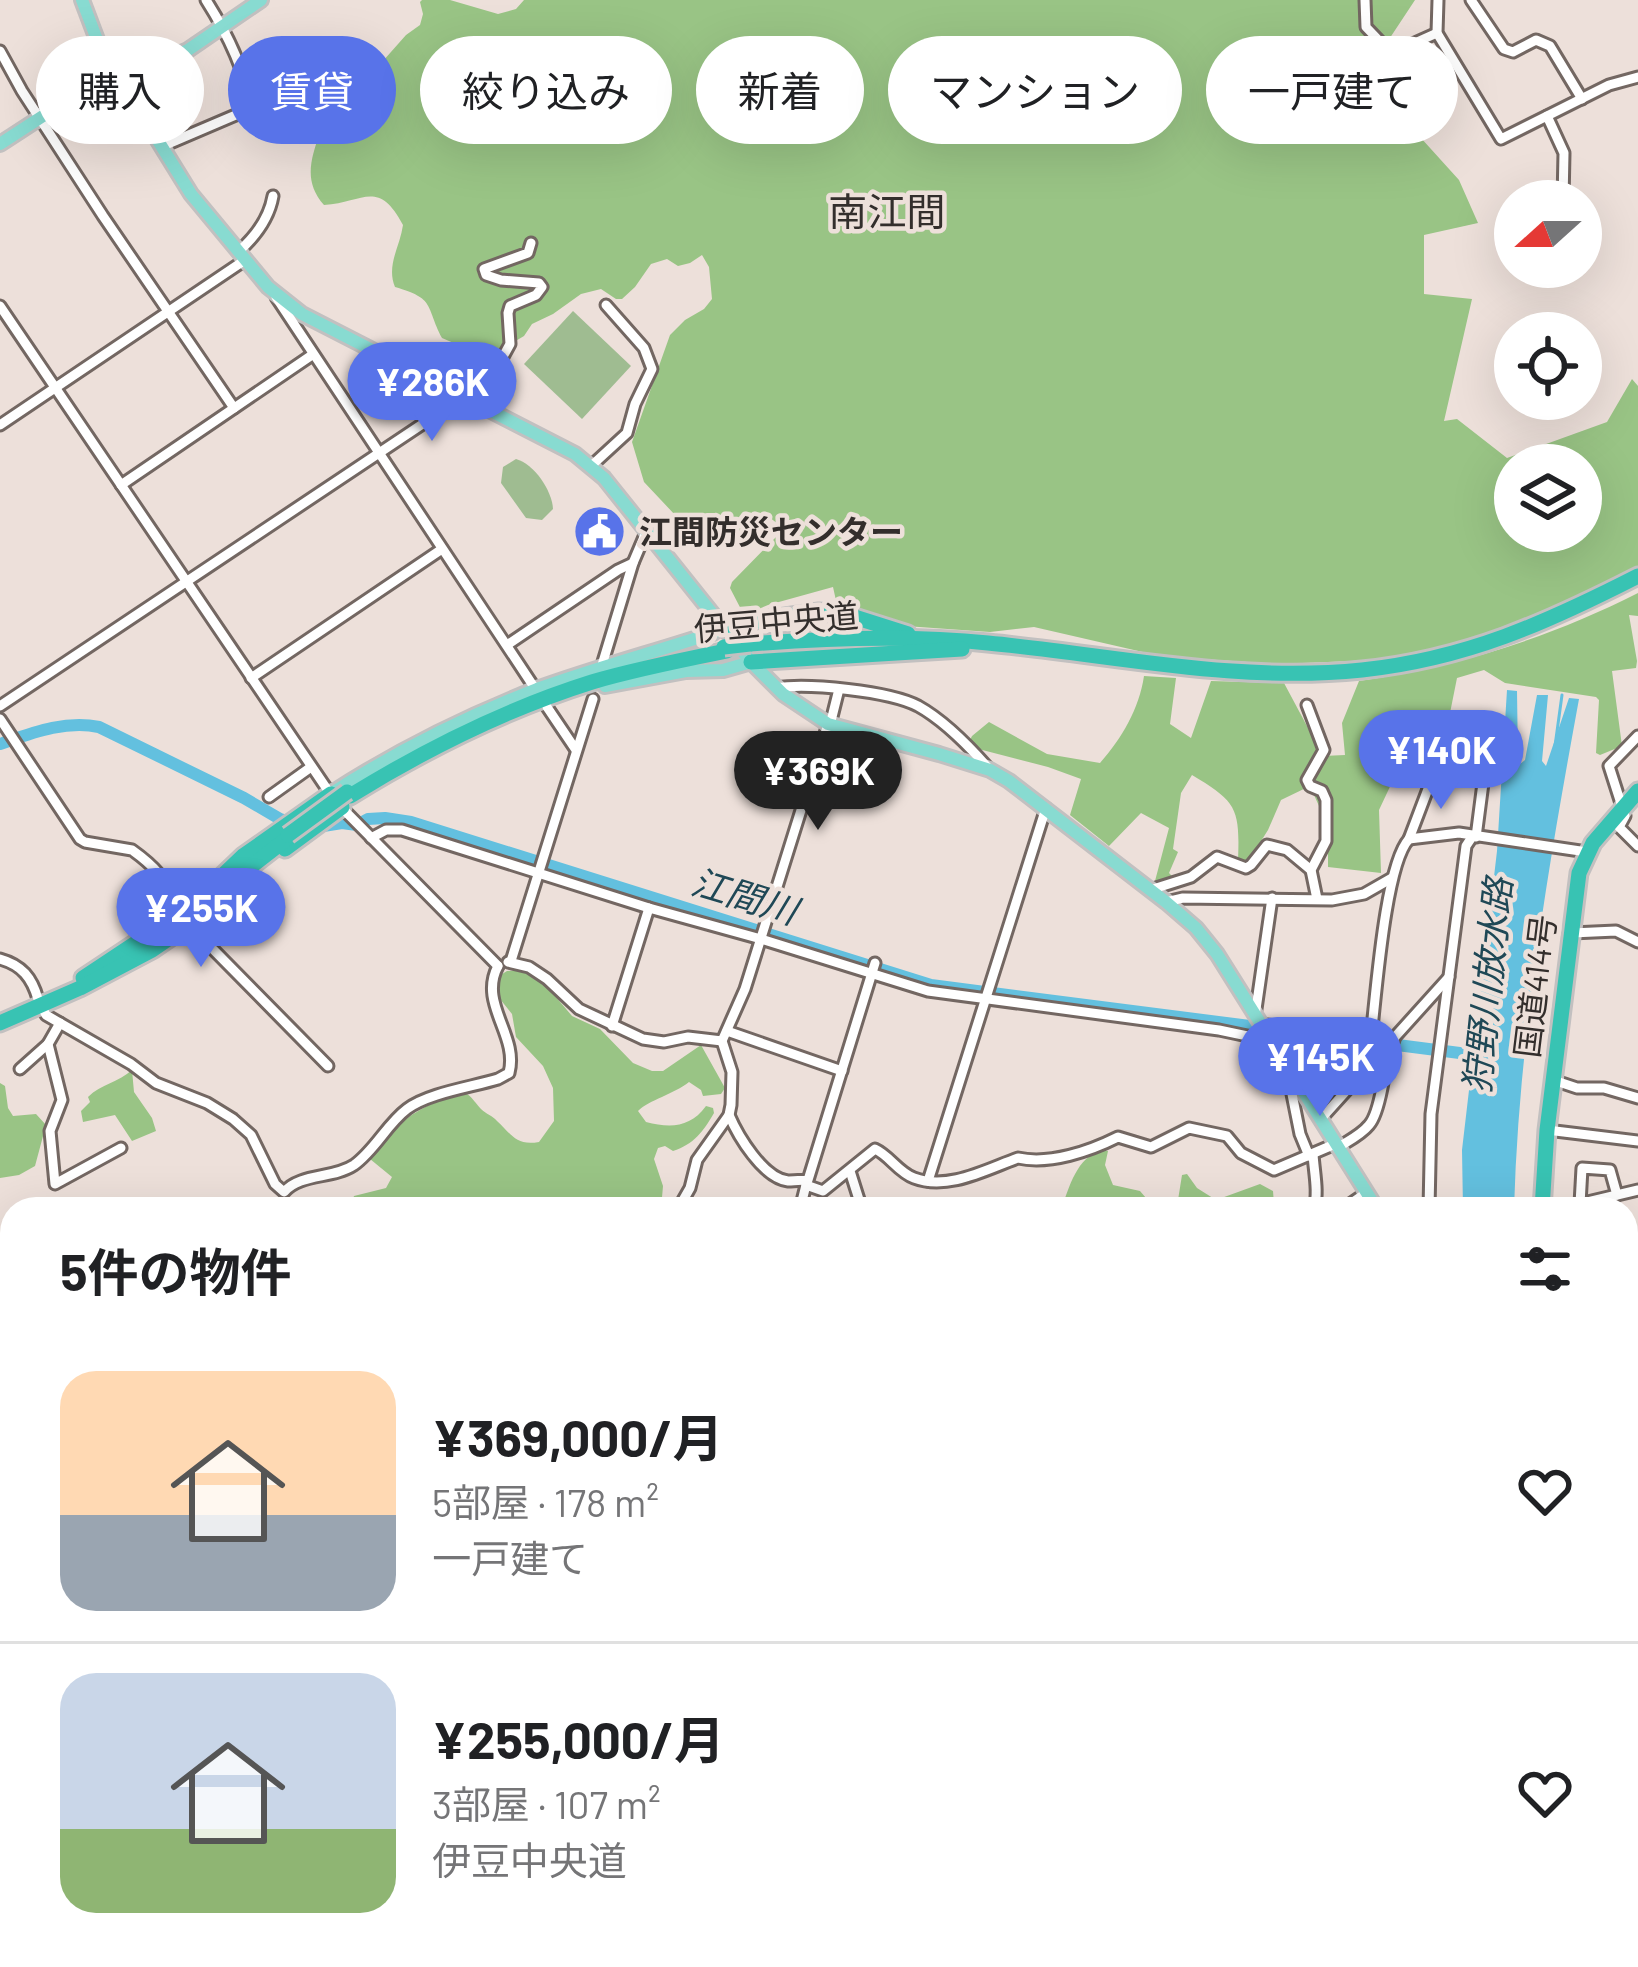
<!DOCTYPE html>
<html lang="ja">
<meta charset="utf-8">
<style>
body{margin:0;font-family:Barlow,"Noto Sans JP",sans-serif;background:#f6f6f6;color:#202124;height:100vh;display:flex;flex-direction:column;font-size:45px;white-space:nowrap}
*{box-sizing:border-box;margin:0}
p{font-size:39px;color:#757577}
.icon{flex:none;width:66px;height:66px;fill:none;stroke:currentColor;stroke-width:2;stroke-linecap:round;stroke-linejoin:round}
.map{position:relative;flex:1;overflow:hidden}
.details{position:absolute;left:0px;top:1197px;width:1638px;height:771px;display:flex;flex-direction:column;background:#fff;border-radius:36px 36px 0 0;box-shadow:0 12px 48px #0002}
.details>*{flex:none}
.hud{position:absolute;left:36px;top:36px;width:1566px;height:108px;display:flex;gap:24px}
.needle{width:78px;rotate:249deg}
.buttons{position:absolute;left:1494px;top:180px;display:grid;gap:24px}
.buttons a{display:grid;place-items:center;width:108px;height:108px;border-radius:50%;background:#fff;box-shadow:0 12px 48px #0002;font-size:60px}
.price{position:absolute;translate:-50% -102px;padding:0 27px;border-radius:42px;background:#5873e9;color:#fff;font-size:39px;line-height:78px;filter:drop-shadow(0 3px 6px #0008)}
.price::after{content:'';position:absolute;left:50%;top:72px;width:36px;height:27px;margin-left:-18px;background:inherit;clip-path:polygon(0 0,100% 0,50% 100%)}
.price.active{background:#222;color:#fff}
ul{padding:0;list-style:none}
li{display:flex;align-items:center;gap:36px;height:300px;padding:0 60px}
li+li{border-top:3px solid #e0e0e0}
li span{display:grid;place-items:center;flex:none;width:336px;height:240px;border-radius:36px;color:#555}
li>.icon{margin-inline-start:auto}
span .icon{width:144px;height:144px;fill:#fffc;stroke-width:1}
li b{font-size:51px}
h2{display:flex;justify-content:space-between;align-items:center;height:144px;padding:0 60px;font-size:51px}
.chip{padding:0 42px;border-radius:54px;background:#fff;box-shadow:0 12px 48px #0002;font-size:42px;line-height:108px}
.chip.active{background:#5873e9;color:#fff}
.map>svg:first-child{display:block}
.green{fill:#9fbc91}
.forest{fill:#99c485;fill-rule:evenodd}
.water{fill:#63c0df}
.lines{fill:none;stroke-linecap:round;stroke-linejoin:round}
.stream{stroke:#63c0df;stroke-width:3}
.river{stroke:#63c0df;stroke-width:12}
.highway-tunnel{stroke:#c8bcb7;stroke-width:15;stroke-dasharray:15 8;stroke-linecap:butt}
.minor-casing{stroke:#736762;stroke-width:15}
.major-casing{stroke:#c2c0c0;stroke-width:18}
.highway-casing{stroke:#c2c0c0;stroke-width:21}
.minor{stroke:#fff;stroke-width:9}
.major{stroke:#88dbd1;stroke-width:12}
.highway{stroke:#38c3b3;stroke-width:15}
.highway-bridge-casing{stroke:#c2c0c0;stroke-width:21;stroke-linecap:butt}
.highway-bridge{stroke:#38c3b3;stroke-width:15}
.labels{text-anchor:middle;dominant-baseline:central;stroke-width:9;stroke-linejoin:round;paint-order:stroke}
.poi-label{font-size:33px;font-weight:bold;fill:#332e2c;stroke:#ede0da;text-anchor:start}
.street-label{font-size:33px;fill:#332e2c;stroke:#ede0da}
.water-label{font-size:36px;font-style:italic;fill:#1f4856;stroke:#ede0da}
.quarter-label{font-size:39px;fill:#332e2c;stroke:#ede0da}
</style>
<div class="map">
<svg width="1638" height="1967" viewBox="0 0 1638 1967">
<rect width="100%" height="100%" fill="#ede0da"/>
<g class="green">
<polygon points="573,311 631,366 582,419 524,364"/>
<path d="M516,459C534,464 552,490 553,509L542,520L526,518L501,483L503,467Z"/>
</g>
<g class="forest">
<path d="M422,0H450L498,14L516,9L524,0H1415L1376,59L1406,97L1421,138L1459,180L1478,223L1424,235V294L1472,299L1444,421L1457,419L1507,458L1607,422L1632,379L1638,386V566L1574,602L1470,643L1411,656L1353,661L1277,664L1160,656L1034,627L990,632L905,626L837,605L833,587L768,605L744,615L730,588L732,582L778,535V524L769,517L708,550L644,482L632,442L670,335L685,320L704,309L712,299L709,267L702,255L690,263L678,266L667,259L651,264L635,287L622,299H616L601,289L581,294L553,314L532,324L524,336L480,362L469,357L463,347L442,338C425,305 436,299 395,287C386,265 400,247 403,225C378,178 363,203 324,205C303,181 311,159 320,132L311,121C299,125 284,129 276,118L278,112L302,89L313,93L317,86L325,87L329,93L365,94L372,84L375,70L406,35L420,25L423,14L420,2ZM1515,465H1581V531H1515Z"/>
<path d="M1638,593V616L1629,615L1637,661L1636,668L1612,671L1622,746L1600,755L1596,753L1599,700L1596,697L1505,683L1484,670L1457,678L1449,718L1433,728L1401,741L1395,776L1379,810L1381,873L1328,867V826L1310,786L1281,800L1268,830L1246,865L1238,861C1240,808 1237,802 1192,775L1181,793L1173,849L1178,852L1169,873L1176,880L1156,883L1155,881L1169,828L1141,813L1109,846L1070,815L1081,779L1048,767L967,746L972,736L989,722L1047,754L1100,763C1122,738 1139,709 1144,676L1176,678L1170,724L1191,738L1211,681L1284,683L1323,756L1345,755L1342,723L1359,681C1457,667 1549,638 1638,593Z"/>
<path d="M525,970L550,990L572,1016L600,1029L633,1063L652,1071H663L701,1045L725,1088L721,1094L703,1096L701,1090L689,1082C674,1094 649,1100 638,1111L646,1122C670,1128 690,1128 706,1106L713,1108L714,1113C703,1132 694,1144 673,1151L665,1146L658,1148L654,1159L663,1186L661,1209H349L354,1196L386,1188L392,1177L370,1159V1154C398,1121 424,1101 467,1094C473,1098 476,1104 481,1109C486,1114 493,1116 497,1121C512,1135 516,1146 539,1142L554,1121L553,1088L543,1066L516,1037L512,1014L500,999L499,976L507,971Z"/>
<path d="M132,1070L134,1092L152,1118L156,1131L132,1141L115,1115L83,1122L81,1111L90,1102L88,1097C101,1084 119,1082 132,1070Z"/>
<polygon points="0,1083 5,1086 8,1108 13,1116 36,1114 46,1125 35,1166 19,1175 0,1178"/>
<path d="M1102,1150L1108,1151L1105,1165L1113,1185L1140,1191L1152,1205L1171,1207L1178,1200L1182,1175L1187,1174L1197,1188L1216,1200L1260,1184L1273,1191L1274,1204L1271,1209H1061C1070,1186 1076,1158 1102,1150Z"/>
<polygon points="0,1405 12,1433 12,1956 1587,1956 1592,1967 0,1967"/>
<polygon points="1626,1565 1638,1574 1638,1880 1626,1891 1626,1782 1631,1778 1626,1765"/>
</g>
<path class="water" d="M1507,690L1517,691L1518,761L1520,764L1525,760L1537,695H1548L1542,761L1546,766L1569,698L1579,699C1548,868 1519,1037 1514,1209H1463L1462,1150L1497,851Z"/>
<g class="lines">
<polyline class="stream" points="1555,746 1562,695"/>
<g class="river">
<path d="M0,744C32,733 65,720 99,727L244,798L280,819L297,825"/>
<polyline points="317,827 342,823 357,825 368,819 385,818 411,822 931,985 1483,1056"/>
</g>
<polyline class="highway-tunnel" points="1626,1808 1638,1831"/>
<defs>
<g id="minor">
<path d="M206,0C227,33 244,67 251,106"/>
<polyline points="1365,0 1366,27 1387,49 1399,50 1437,33"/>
<polyline points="1438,0 1437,33 1501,139 1609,85 1638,77"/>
<polyline points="1471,0 1504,49 1513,52 1536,40 1550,46 1582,99"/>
<polyline points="0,51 22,91 103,216 234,408"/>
<polyline points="1547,116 1564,153 1563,201"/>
<polyline points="163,146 266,102 266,94"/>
<path d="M238,252C255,237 269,219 273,196"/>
<polyline points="276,297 534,687"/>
<polyline points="0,306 331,795"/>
<polyline points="477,404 510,344 508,313 510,306 536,295 542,287 539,283 501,280 486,275 484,269 528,253 531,243"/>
<polyline points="0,425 245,260"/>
<polyline points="590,467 627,433 635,404 652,369 644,348 606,305"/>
<polyline points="121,485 312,355"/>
<polyline points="507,645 618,570 633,563"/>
<polyline points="602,665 633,563 647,530"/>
<polyline points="251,678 442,549"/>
<path d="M776,688C808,683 889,691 918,706C945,721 970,747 990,770"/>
<polyline points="1307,705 1324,750 1307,780 1310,786 1322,791 1326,800 1326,841 1311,870 1317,899"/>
<polyline points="0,706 463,397"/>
<polyline points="547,707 576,750"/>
<path d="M0,719L80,839L85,842L132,850C153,865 168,880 176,905"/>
<polyline points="830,725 839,689"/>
<polyline points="1638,736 1609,766 1625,816 1619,827 1638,846"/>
<polyline points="269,797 311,767"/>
<polyline points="342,808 498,966"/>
<polyline points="1476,837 1489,737"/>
<polyline points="371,838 386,830 402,830 649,908 761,939 928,991 1219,1030 1257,1038 1267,1036"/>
<polyline points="1409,839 1459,833 1587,852"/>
<polyline points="1150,890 1191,877 1217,857 1246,868 1251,865 1267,845 1287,850 1311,870"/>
<polyline points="1166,902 1183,898 1332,900 1364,894 1392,878"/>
<polyline points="194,930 328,1066"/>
<polyline points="1572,933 1616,931 1638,942"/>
<path d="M0,959C22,965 32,978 38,999"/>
<polyline points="511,961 593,699"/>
<polyline points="508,962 529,967 547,979 579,1009 643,1039 664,1042 688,1037 722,1041"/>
<path d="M43,1009L46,1015L131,1064L156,1083L207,1103L233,1119L251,1135L275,1184L284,1192C300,1173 333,1179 354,1165C375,1150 387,1124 407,1109C428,1093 472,1087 498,1079L509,1073C519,1035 478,1004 498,966"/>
<polyline points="1255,1016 1272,898"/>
<polyline points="60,1023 48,1044 62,1100 50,1131 55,1184 121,1148"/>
<polyline points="1260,1024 1394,1040"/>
<polyline points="612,1026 649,908"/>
<polyline points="727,1031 842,1071"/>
<path d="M1371,1037C1376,996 1385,865 1409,839L1442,752"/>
<polyline points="20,1069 48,1044"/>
<polyline points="1294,1078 1290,1084 1300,1134 1309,1156"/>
<polyline points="1553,1080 1577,1088 1604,1088 1638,1098"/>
<path d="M729,1115C738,1136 763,1178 788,1181C790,1181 806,1180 808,1180L875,963"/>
<polyline points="1320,1120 1449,977"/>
<polyline points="1547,1130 1638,1141"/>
<path d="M1337,1148C1348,1141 1361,1135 1369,1125C1379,1114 1388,1064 1385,1050"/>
<path d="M1313,1154C1314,1172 1319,1192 1314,1209"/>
<polyline points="850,1171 862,1209"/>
<polyline points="928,1181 1046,808"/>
<path d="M806,1185L823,1191L875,1149C890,1156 898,1172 914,1178C948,1191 987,1169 1018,1158C1050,1165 1090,1151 1118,1137L1151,1147L1189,1128L1227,1136L1241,1153L1274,1170L1335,1144"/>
<polyline points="1580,1204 1582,1168 1610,1170 1617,1195"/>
<polyline points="678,1209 690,1188 697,1160 729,1115 731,1105 732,1072 722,1041 745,989 828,724"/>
<polyline points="800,1209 806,1185"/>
<polyline points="1343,1209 1366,1193"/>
<polyline points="1429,1209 1431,1114 1466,846 1472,837"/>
<polyline points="1558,1209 1638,1190"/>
<polyline points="1626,1311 1631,1315"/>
<polyline points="1626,1350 1638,1360"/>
<polyline points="1626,1477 1638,1474"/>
<polyline points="1626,1533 1638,1545"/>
</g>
<g id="major">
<polyline points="82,0 99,45 191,194 268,287 302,314 575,454 604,478 751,662 783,694 828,724 939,754 990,770 1009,781 1166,902 1196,928 1217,954 1377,1209"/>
<polyline points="0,144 66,101 188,50 261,0"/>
<polyline points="605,686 686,671 723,670 751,662"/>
<path d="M332,793C397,751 465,717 537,689C595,668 655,652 713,633L723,626"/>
</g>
<g id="highway">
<polyline points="723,626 819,612 845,614 908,634"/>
<path d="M750,644C829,638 909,635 988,643C1114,655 1235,683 1362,670C1466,659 1546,623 1638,576"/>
<polyline points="751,662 962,649"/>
<path d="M350,796C426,749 506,709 592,682C636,669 682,660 727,651"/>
<polyline points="285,849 342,807"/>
<polyline points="197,900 243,856 331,794"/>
<polyline points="83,978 208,895"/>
<polyline points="0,1023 80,988 152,950 187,926 239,876 289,837"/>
<polyline points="1542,1209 1547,1130 1579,873 1593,843 1638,791"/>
</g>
</defs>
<use href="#minor" class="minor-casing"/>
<use href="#major" class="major-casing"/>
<use href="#highway" class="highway-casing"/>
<use href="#minor" class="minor"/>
<use href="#major" class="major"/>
<use href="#highway" class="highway"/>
<defs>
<g id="highway-bridge">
<polyline points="724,647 750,644"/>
<polyline points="288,835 347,792"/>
</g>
</defs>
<use href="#highway-bridge" class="highway-bridge-casing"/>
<use href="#highway-bridge" class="highway-bridge"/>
</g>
<defs>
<symbol id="civic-disc" viewBox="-11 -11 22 22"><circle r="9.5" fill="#5873e9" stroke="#ede0da"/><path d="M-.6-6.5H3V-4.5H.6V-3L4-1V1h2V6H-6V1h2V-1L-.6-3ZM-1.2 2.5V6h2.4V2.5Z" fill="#fff"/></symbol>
</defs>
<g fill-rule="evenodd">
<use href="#civic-disc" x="570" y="502" width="59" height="59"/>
</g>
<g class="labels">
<g class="poi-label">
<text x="639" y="531">江間防災センター</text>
</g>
<g class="street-label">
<text transform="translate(776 621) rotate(-5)">伊豆中央道</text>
<text transform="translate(1534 986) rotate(-83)">国道414号</text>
</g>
<g class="water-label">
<text transform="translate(745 895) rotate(17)">江間川</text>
<text transform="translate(1486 985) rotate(-84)">狩野川放水路</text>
</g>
<g class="quarter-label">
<text x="887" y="210">南江間</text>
</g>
</g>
</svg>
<div class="buttons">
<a><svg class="needle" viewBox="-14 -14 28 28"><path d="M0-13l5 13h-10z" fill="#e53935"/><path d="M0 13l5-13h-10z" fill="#757577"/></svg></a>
<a><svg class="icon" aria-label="locate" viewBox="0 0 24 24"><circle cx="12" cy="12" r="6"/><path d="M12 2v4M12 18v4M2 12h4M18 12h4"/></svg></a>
<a><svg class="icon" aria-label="layers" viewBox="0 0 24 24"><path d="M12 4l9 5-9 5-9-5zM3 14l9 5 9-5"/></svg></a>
</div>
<b class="price" style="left:432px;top:444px">¥286K</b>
<b class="price" style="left:1441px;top:812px">¥140K</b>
<b class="price active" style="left:818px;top:833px">¥369K</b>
<b class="price" style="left:201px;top:970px">¥255K</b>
<b class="price" style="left:1320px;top:1119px">¥145K</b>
<div class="hud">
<a class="chip">購入</a>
<a class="chip active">賃貸</a>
<a class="chip">絞り込み</a>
<a class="chip">新着</a>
<a class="chip">マンション</a>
<a class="chip">一戸建て</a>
</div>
<section class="details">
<h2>5件の物件<svg class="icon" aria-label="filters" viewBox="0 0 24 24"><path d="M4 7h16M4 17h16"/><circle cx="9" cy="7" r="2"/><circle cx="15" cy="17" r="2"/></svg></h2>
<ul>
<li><span style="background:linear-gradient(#ffd9b3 60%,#9aa5b1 0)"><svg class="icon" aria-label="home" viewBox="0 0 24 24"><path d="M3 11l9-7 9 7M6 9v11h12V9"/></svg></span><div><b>¥369,000/月</b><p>5部屋 · 178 m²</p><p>一戸建て</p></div><svg class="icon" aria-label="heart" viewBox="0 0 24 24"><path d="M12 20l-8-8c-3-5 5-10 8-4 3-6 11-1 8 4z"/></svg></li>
<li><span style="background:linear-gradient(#c9d6e8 65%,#8fb573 0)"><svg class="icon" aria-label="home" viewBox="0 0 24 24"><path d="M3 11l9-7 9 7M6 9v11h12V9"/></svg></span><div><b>¥255,000/月</b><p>3部屋 · 107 m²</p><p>伊豆中央道</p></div><svg class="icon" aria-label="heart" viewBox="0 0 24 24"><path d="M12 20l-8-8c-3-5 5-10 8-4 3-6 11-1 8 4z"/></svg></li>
</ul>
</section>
</div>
